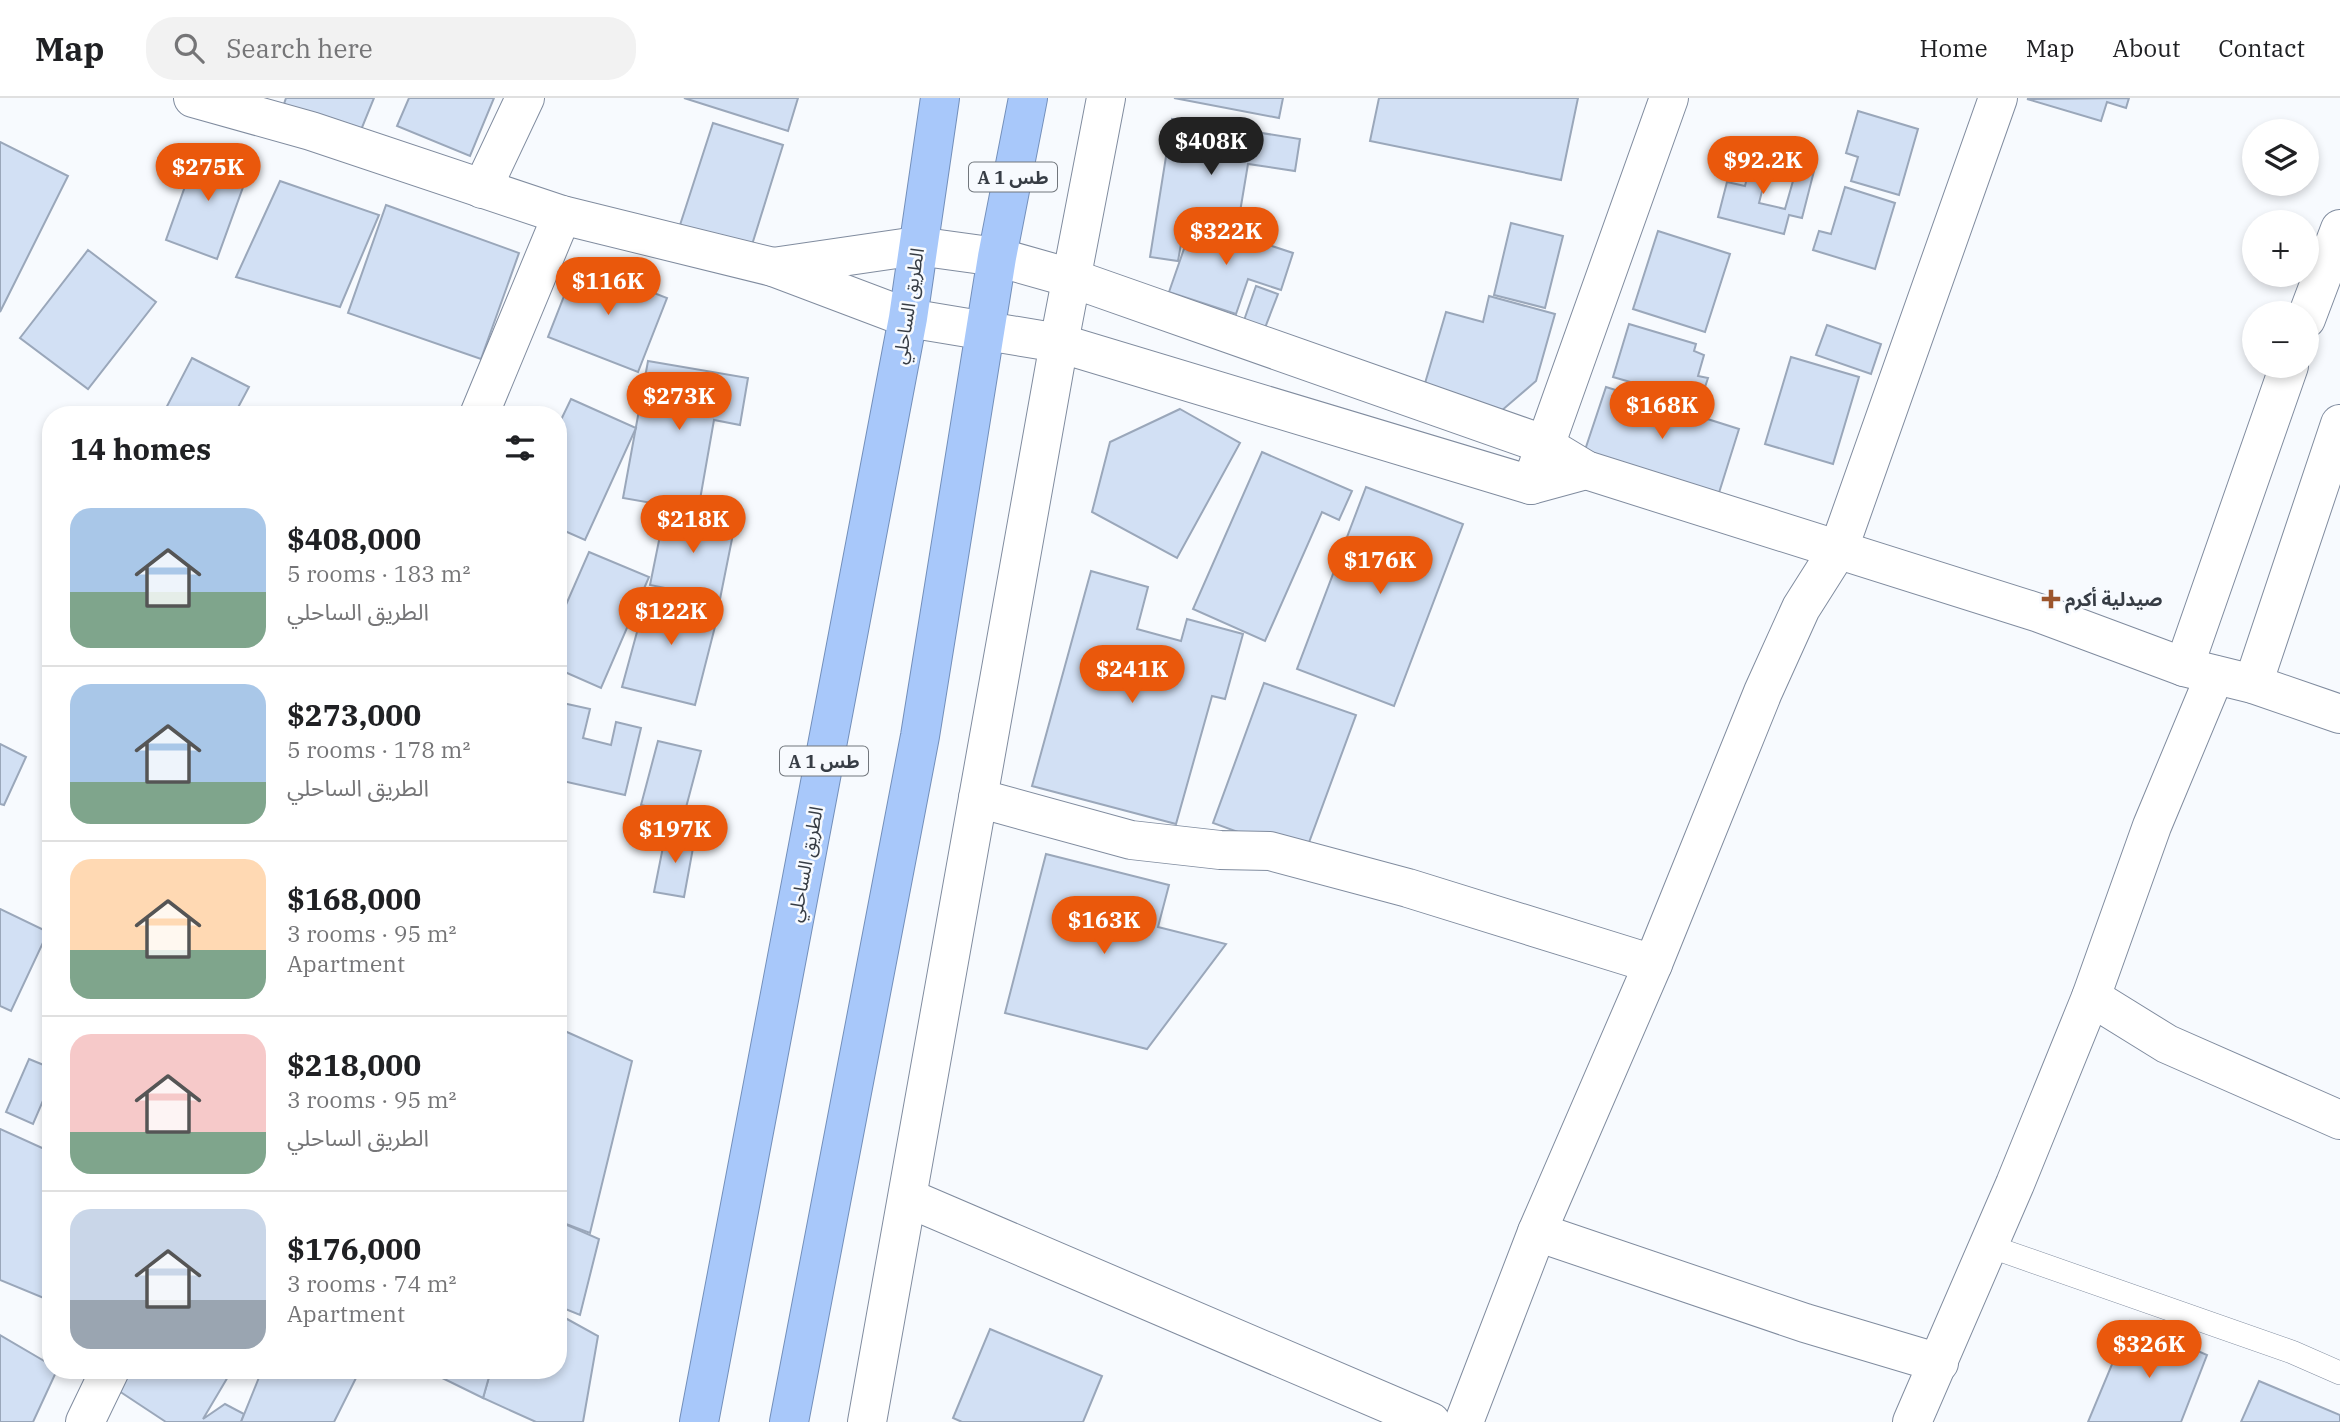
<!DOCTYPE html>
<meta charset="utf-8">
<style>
body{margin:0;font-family:"IBM Plex Serif","Noto Sans Arabic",serif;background:#f2f2f2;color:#202124;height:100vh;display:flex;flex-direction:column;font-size:26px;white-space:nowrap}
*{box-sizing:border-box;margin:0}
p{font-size:23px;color:#757577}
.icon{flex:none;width:38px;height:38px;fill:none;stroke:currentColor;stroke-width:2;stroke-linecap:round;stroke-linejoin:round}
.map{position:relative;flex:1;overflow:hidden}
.sheet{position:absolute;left:42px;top:308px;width:525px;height:973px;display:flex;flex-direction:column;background:#fff;border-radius:28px;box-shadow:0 4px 10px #0003}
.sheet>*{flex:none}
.buttons{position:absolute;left:2242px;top:21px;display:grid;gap:14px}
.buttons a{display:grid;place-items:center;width:77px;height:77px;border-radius:50%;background:#fff;box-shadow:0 4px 10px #0003;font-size:35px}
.price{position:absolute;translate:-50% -60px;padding:0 16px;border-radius:24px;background:#ea580c;color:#fff;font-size:23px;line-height:46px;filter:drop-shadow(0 2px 4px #0008)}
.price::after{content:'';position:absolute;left:50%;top:42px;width:21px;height:16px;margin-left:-10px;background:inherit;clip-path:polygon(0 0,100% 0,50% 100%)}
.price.active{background:#222;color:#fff}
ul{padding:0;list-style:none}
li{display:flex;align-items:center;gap:21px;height:175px;padding:0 28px}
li+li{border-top:2px solid #e0e0e0}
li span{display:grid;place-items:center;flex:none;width:196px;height:140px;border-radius:21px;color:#555}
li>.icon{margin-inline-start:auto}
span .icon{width:84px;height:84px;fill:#fffc;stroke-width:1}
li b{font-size:30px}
h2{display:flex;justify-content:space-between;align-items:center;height:84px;padding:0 28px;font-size:30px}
header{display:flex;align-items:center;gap:42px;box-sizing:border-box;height:98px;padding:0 35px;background:#fff;border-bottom:2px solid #e0e0e0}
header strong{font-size:33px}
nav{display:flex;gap:38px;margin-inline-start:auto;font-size:24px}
.search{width:490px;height:63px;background:#f2f2f2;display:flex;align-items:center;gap:18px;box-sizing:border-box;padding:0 24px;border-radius:28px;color:#757577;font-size:26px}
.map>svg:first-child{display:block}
.building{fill:#d2e0f4;stroke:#9aa7ba;stroke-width:2}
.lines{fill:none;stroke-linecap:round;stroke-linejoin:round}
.service-casing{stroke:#808c9f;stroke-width:24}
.minor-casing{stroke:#808c9f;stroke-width:40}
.tertiary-casing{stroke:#808c9f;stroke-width:40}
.trunk-casing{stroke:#738fba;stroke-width:40}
.service{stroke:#fff;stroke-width:23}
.minor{stroke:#fff;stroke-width:38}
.tertiary{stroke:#fff;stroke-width:38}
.trunk{stroke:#a8c8fa;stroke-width:38}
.poi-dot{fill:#9c552c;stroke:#f7fafe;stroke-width:2.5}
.labels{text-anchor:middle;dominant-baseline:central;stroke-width:5;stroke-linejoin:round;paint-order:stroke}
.shield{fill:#f7fafe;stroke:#71767c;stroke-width:2}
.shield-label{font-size:18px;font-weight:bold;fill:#373d45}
.street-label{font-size:19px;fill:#373d45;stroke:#f7fafe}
.poi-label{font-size:19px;font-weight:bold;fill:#373d45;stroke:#f7fafe;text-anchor:start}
</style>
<header>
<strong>Map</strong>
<div class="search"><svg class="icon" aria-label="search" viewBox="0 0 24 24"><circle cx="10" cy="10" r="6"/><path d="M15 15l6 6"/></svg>Search here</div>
<nav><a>Home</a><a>Map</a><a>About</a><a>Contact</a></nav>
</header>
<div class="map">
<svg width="2340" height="1324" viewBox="0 0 2340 1324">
<rect width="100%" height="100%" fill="#f7fafe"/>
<g class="building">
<polygon points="286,0 374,0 359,37 284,6"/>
<polygon points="409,0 494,0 470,58 397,28"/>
<polygon points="684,0 798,0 788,33"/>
<polygon points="1174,0 1283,0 1279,20"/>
<polygon points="1379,0 1578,0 1561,82 1370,43"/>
<polygon points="2129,0 2126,10 2107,4 2101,23 2027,1"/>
<polygon points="1858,13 1918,31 1899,97 1851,83 1858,59 1846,55"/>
<polygon points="1172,21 1300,41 1295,73 1248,66 1238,126 1186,118 1178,163 1150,159"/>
<polygon points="713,25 783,47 751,150 680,127"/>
<polygon points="0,44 68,78 0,214"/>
<polygon points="199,49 251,67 217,161 166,142"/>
<polygon points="1742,50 1771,58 1759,105 1785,111 1797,69 1814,73 1802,120 1789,117 1784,136 1718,119 1727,84 1745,88 1748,76 1737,72"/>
<polygon points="280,83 379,117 340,209 236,179"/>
<polygon points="1845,89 1895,105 1875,171 1813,152 1819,133 1831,136"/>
<polygon points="386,107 519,155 481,261 348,215"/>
<polygon points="1194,122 1293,155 1281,192 1248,181 1236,216 1169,194"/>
<polygon points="1511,125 1563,138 1545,210 1494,197"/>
<polygon points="1658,133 1730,156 1705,234 1633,211"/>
<polygon points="88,152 156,204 88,291 20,240"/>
<polygon points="577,165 667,200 638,274 548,239"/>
<polygon points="1256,188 1278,196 1263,235 1242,228"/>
<polygon points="1489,198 1555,216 1536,283 1500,314 1423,292 1446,214 1483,224"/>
<polygon points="1629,226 1696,246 1694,253 1704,257 1698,278 1708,280 1700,304 1613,279"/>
<polygon points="1827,227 1881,246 1871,276 1816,257"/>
<polygon points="1791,259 1859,279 1833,366 1765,346"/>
<polygon points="192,260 249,289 234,317 174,317 165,312"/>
<polygon points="648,263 748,280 740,327 714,322 698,413 623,400"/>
<polygon points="1606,289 1739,331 1718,398 1584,355"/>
<polygon points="571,301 636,330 585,442 558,430 558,328"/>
<polygon points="1180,311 1240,345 1177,460 1092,414 1110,344"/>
<polygon points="1262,354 1352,393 1339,422 1322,414 1265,543 1193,511"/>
<polygon points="1366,389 1463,426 1394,608 1297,571"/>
<polygon points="665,413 735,426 720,501 650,487"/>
<polygon points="589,454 649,479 601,590 558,571 558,525"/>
<polygon points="1091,473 1148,489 1137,531 1181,543 1187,521 1243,536 1225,601 1212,598 1176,726 1032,688"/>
<polygon points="649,490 720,509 695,607 622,589"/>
<polygon points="1264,585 1356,617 1304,758 1213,725"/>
<polygon points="558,604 590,611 583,640 611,647 616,624 641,630 625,697 558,682"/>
<polygon points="658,643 701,653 684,717 641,707"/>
<polygon points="0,646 26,659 4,707 0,706"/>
<polygon points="666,734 695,739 684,799 654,794"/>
<polygon points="1046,756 1169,787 1158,829 1226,846 1147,951 1005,915"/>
<polygon points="0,811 48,834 11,913 0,908"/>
<polygon points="558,930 632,963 590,1135 558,1123"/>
<polygon points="29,961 51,970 51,984 33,1026 6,1014"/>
<polygon points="0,1031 51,1054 51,1203 0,1182"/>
<polygon points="558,1123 599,1141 580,1217 558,1208"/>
<polygon points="558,1216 598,1238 583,1324 536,1324 483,1300 491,1272 558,1272"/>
<polygon points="2130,1223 2207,1257 2181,1324 2088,1324"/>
<polygon points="990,1231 1102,1278 1083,1324 962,1324 953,1320"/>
<polygon points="0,1237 51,1267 51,1272 57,1272 33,1324 0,1324"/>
<polygon points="130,1272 232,1272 203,1321 225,1306 244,1316 241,1324 166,1324 119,1293"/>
<polygon points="262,1272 360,1272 334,1324 241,1324"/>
<polygon points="426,1272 491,1272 483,1300"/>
<polygon points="2259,1283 2340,1317 2340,1324 2241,1324"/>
</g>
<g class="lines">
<defs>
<polyline id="service" points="1989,1148 2292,1254 2340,1275"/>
<g id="minor">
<polyline points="482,91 525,0"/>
<polyline points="2306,221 2340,131"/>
<polyline points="479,317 562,117"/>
<polyline points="1531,387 1669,0"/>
<polyline points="2184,569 2289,268"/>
<polyline points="2253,586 2340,326"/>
<polyline points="978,700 1131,742 1220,752 1270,753 1408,790 1653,866"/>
<polyline points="2091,899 2167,946 2340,1022"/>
<polyline points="908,1100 1431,1324"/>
<polyline points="1537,1134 1805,1225 1939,1265"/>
<polyline points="85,1324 110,1272"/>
<polyline points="867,1324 1059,245 1106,0"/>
<polyline points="1464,1324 1537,1134 1653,866 1763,594 1801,510 1839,450 1998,0"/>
<polyline points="1912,1324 2015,1086 2091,899 2152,728 2215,577"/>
</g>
<g id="tertiary">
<polyline points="193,0 311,33 562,117 773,169 908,220 1059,245 1531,387 1586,372"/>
<polyline points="773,169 917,148 997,159 1071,180 1543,346 1586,372 2039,515 2184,569 2253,586 2340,616"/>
</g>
<g id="trunk">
<polyline points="699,1324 908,220 940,0"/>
<polyline points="789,1324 920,638 997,159 1028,0"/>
</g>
</defs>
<use href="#service" class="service-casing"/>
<use href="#minor" class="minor-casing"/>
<use href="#tertiary" class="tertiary-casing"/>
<use href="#trunk" class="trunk-casing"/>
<use href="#service" class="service"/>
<use href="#minor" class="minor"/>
<use href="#tertiary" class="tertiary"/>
<use href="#trunk" class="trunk"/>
</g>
<path class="poi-dot" d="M2047.5 490.5h7v7h7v7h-7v7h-7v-7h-7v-7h7z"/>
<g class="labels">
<g class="shield">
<rect x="969" y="64.5" width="88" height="29" rx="5"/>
<rect x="780" y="648.5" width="88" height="29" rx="5"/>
</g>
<g class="shield-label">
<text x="1013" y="79">A 1 طس</text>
<text x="824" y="663">A 1 طس</text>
</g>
<g class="street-label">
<text transform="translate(908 208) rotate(-81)">الطريق الساحلي</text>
<text transform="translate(805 766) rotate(-79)">الطريق الساحلي</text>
</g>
<g class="poi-label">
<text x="2065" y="501">صيدلية أكرم</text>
</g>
</g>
</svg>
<div class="buttons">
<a><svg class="icon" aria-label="layers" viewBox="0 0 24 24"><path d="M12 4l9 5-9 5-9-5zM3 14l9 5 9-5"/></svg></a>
<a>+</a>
<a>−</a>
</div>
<b class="price active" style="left:1211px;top:79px">$408K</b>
<b class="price" style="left:1763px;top:98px">$92.2K</b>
<b class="price" style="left:208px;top:105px">$275K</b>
<b class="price" style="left:1226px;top:169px">$322K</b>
<b class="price" style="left:608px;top:219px">$116K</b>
<b class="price" style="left:679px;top:334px">$273K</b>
<b class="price" style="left:1662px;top:343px">$168K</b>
<b class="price" style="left:693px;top:457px">$218K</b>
<b class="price" style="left:1380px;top:498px">$176K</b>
<b class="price" style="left:671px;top:549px">$122K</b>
<b class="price" style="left:1132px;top:607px">$241K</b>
<b class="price" style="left:675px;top:767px">$197K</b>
<b class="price" style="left:1104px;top:858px">$163K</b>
<b class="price" style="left:2149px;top:1282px">$326K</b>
<section class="sheet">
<h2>14 homes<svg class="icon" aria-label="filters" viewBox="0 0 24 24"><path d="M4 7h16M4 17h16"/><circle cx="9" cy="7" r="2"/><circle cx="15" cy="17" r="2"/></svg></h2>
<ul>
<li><span style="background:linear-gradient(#a9c7e8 60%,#7fa58c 0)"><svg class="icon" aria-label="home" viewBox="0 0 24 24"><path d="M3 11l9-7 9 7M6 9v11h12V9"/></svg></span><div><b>$408,000</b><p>5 rooms · 183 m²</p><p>الطريق الساحلي</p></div></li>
<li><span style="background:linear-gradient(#a9c7e8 70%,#7fa58c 0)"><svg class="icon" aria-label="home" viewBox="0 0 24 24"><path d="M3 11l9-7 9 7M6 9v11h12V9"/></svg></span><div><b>$273,000</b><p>5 rooms · 178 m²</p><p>الطريق الساحلي</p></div></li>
<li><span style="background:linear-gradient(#ffd9b3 65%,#7fa58c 0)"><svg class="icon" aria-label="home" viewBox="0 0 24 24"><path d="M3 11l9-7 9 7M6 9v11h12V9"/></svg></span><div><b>$168,000</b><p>3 rooms · 95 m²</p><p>Apartment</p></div></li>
<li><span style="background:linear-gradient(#f6c9c9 70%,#7fa58c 0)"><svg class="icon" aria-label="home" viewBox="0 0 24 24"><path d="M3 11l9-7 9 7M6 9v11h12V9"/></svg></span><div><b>$218,000</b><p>3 rooms · 95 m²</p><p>الطريق الساحلي</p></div></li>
<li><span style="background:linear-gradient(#c9d6e8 65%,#9aa5b1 0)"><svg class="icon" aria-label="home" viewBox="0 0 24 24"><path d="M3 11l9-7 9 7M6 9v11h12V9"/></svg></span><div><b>$176,000</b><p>3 rooms · 74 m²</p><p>Apartment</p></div></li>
</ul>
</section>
</div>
